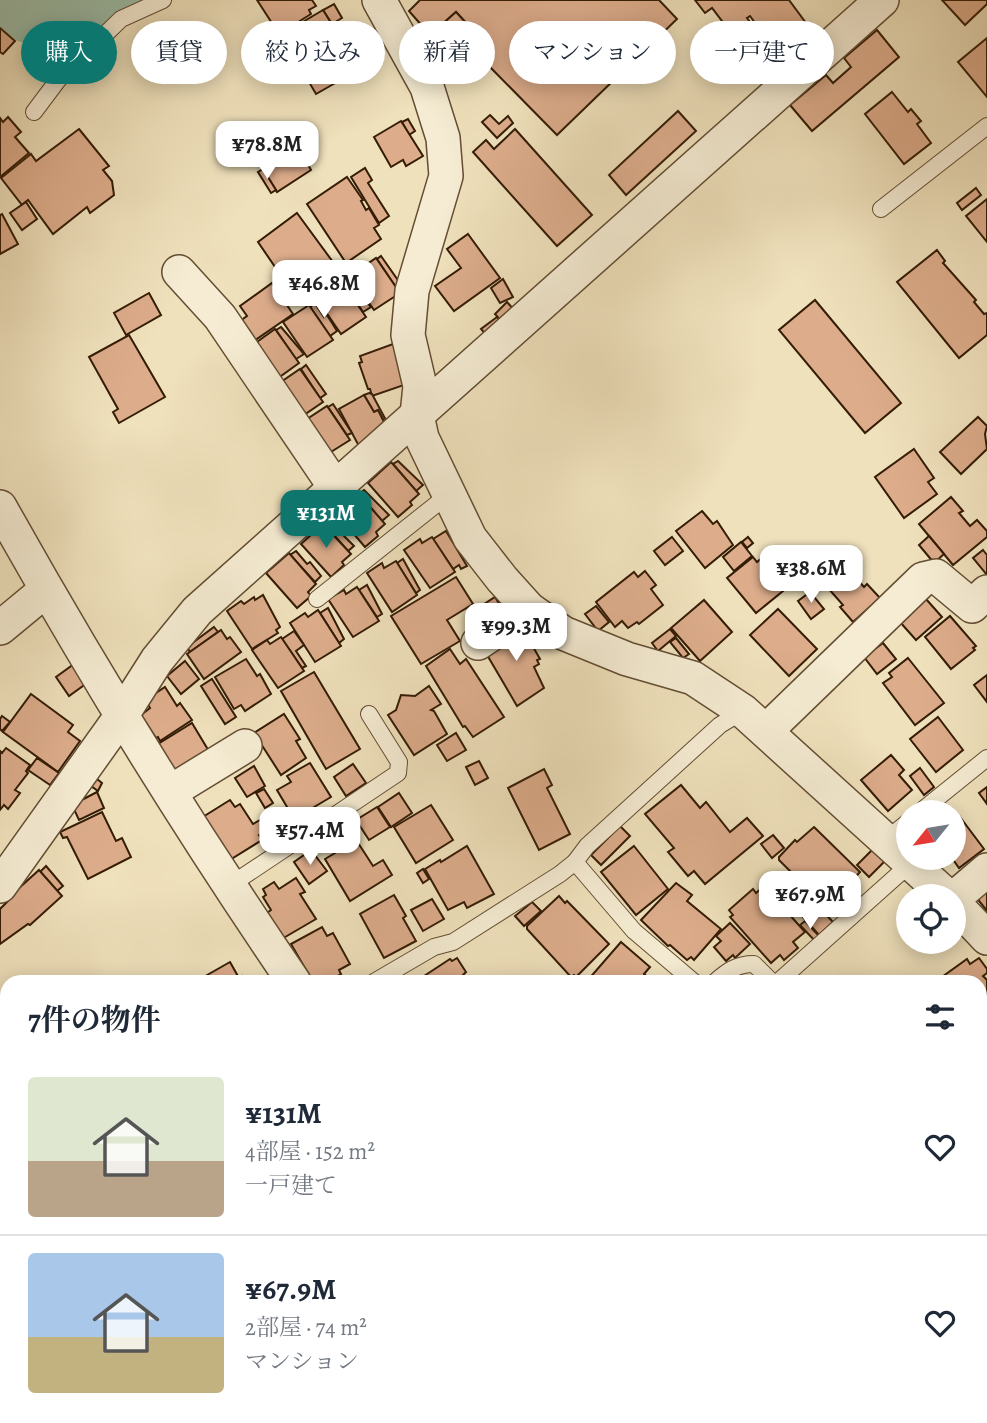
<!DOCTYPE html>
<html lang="ja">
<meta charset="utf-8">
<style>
body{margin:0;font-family:Alegreya,"Noto Serif JP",serif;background:#f6f6f7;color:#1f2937;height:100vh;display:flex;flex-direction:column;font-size:26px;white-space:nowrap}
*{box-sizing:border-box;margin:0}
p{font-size:23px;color:#747a83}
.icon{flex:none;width:38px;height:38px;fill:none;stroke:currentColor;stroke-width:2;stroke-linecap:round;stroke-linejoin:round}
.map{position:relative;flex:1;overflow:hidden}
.details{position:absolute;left:0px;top:975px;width:987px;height:450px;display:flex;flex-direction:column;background:#fff;border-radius:21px 21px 0 0;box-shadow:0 4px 18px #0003}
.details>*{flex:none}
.top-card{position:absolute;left:21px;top:21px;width:945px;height:63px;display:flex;gap:14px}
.needle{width:46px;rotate:240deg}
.tools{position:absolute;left:896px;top:800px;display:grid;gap:14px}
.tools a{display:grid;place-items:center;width:70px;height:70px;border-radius:50%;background:#fff;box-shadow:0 4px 18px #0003;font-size:35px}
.price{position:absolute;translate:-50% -60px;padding:0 16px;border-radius:14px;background:#fff;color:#222;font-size:23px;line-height:46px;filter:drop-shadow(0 2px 4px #0008)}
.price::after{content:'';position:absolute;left:50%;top:42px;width:21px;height:16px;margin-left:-10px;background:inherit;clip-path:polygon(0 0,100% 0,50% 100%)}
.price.active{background:#0f766e;color:#fff}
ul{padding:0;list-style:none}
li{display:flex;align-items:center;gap:21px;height:175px;padding:0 28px}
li+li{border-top:2px solid #e0e1e3}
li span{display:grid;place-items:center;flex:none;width:196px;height:140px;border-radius:7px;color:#555}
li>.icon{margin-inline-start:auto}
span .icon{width:84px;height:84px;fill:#fffc;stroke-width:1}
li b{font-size:30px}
h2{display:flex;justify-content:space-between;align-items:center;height:84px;padding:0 28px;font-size:30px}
.tag{padding:0 24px;border-radius:32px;background:#fff;box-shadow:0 4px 18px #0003;font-size:24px;line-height:63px}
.tag.active{background:#0f766e;color:#fff}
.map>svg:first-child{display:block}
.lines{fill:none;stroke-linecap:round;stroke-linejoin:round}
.river{stroke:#9cbeaa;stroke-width:52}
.building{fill:#dcac8b;stroke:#341c05;stroke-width:2}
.service-casing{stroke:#634d33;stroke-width:18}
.minor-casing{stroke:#634d33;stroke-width:36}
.service{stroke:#f5ecd3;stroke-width:16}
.minor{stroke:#f5ecd3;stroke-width:33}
</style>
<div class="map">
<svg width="987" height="1423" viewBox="0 0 987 1423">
<rect width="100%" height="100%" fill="#efe1bc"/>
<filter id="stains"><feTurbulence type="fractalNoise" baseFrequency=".00286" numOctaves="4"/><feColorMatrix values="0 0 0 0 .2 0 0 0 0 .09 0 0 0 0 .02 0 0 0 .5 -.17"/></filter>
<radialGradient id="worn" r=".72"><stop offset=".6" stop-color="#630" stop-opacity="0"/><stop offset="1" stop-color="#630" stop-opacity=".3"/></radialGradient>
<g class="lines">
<path class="river" d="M6,0C15,14 39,24 56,22C70,21 100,6 115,0"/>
</g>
<g class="building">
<polygon points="257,0 312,0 316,6 309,10 311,14 279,34"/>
<polygon points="420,0 659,0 677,19 557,135 489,66 483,72 474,62 489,48 456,12 430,35 409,11"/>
<polygon points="695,0 789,0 806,23 776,46 761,26 759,28 750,16 747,18 778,58 760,71 712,8 705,13"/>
<polygon points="942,0 987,0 987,4 965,25"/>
<polygon points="334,4 342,18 332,24 323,10"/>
<polygon points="323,10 344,44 342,46 350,60 330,72 337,82 316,94 295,58 291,60 280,41 293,33 291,29"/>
<polygon points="456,12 489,48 463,71 430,35"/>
<polygon points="0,28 15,41 3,54 0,52"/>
<polygon points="877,30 899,57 812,131 790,105 826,75 833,83 851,67 844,58"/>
<polygon points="70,33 72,47 55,47 52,36"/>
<polygon points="987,38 987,97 958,62"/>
<polygon points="892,92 908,112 911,109 921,121 917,124 931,143 904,164 865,114"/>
<polygon points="678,111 696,131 626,195 609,175"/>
<polygon points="490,115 499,124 508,116 513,123 497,138 482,122"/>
<polygon points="8,117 21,132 15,137 29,153 0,177 0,118 3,122"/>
<polygon points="408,119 415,131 409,135 402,122"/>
<polygon points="401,121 423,156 406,166 403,160 391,167 374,137"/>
<polygon points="282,123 290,137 297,132 309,152 303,156 311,170 277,192 247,144"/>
<polygon points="79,129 109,166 103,170 112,181 114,195 90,213 87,207 53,234 28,200 22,205 1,178 31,154 36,161"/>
<polygon points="515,129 592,215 557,246 473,152 486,140 494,149"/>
<polygon points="365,168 372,180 368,183 389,216 379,223 351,177"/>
<polygon points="263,169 276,190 271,193 258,172"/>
<polygon points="347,177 363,200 361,201 366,210 369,208 379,225 374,228 381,239 346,263 307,204"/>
<polygon points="976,188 981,195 962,210 957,203"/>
<polygon points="987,199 987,242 966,216"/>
<polygon points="26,202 37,219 22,230 10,213"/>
<polygon points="297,213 341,273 335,277 338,282 320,296 316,289 299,302 258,242"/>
<polygon points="2,214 18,244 0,254 0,215"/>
<polygon points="468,234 500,278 454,311 435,286 461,268 447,249"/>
<polygon points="937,250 945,261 943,263 976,300 974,302 984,314 987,313 987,335 959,358 897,282"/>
<polygon points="381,256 402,286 397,289 377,259"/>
<polygon points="376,258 400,293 374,310 350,276"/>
<polygon points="503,279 513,297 500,303 491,288"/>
<polygon points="349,280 371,307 363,312 344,284"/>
<polygon points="342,282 366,317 341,334 317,299"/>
<polygon points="272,283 293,314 254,341 240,321 247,316 240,306"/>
<polygon points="149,293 161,315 126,335 114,313"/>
<polygon points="815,300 901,403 865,433 779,330"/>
<polygon points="507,302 515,311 502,322 495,314"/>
<polygon points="315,303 324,317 327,315 337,331 330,336 310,307"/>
<polygon points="309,305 333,340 307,357 283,322"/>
<polygon points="497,317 504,325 489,338 481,329"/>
<polygon points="281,327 304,354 296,359 276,330"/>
<polygon points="275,329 299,363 274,381 250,347"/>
<polygon points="129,335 165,397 119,423 113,412 118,409 89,357"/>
<polygon points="393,344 407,384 372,396 370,389 368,389 359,363 362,362 360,356"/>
<polygon points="306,365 326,394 320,398 301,369"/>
<polygon points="300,369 323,402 298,419 275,386"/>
<polygon points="369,393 372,394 387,422 385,423 378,410 374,412 364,395"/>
<polygon points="364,395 374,412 378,410 386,426 360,448 339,409"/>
<polygon points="333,404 352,433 347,435 328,407"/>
<polygon points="327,406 350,440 323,457 301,423"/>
<polygon points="978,417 987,426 985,434 987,449 961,474 940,452"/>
<polygon points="914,449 934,478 928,482 937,494 904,518 875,477"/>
<polygon points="398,461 423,485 416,491 393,464"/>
<polygon points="391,462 419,494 410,502 412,505 398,517 368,483"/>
<polygon points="364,490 389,515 382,521 359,494"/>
<polygon points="358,493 385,524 376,532 378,536 365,547 335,512"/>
<polygon points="951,497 963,511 959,513 970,526 977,520 987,531 987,537 953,565 919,524"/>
<polygon points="702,511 713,524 717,521 733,545 705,568 676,531"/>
<polygon points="330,522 354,546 348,551 325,525"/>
<polygon points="323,524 351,554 342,562 344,565 331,577 301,544"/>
<polygon points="446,531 467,566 461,569 459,565 453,569 433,539"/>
<polygon points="929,536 944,554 934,563 919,545"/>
<polygon points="432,537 455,572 430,588 404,550 420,539 422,543"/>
<polygon points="672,537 683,551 665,565 654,551"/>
<polygon points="748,537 753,543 747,548 742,542"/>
<polygon points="741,542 752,556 734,571 723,557"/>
<polygon points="983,550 987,555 987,575 973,558"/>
<polygon points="296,551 307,564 310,562 321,576 315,582 290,555"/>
<polygon points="289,553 316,584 308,592 311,596 297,608 266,573"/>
<polygon points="753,557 757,562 763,557 783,580 778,584 783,591 756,613 727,578"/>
<polygon points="403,559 420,590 416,593 397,563"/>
<polygon points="844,560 858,575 856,578 864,587 867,584 880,598 853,622 840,607 843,605 821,580"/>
<polygon points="396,561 417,595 392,612 367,573 382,563 384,568"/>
<polygon points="645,571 656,585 651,589 663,605 639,624 637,622 628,628 622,621 615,627 596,602 634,572 638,577"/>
<polygon points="456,577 473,604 447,620 460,641 421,664 391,616"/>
<polygon points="367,585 382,614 377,617 359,590"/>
<polygon points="357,587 379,621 353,637 328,599 344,590 346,594"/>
<polygon points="810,592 824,609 811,619 798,601"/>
<polygon points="263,595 280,627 276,630 278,633 252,649 227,611 241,601 244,604 254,597 255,600"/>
<polygon points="495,597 504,612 487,623 478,608"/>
<polygon points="926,599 942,617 916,640 900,622"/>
<polygon points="704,600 732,632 700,661 671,628"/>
<polygon points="596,606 609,622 598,631 585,614"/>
<polygon points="328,608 344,639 339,643 320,613"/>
<polygon points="778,609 817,649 789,676 750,635"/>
<polygon points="318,610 341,646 315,662 290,623 305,613 308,617"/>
<polygon points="950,616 976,646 973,648 975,650 951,669 925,637"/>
<polygon points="524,622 536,643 532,645 540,659 537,660 539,664 534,667 544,688 517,706 483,648"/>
<polygon points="214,627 218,632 190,652 187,647"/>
<polygon points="670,629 676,636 658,651 652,643"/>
<polygon points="221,630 227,639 230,637 241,652 204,679 187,654"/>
<polygon points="294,631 304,645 296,651 306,666 302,668 282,639"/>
<polygon points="281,637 304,671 278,688 252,650 267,640 270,644"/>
<polygon points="676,638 689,654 683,658 670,642"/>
<polygon points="883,643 896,659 877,674 864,657"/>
<polygon points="450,649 460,664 466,659 504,717 473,737 465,726 463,727 426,666"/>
<polygon points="908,658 944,703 915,725 883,683 892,677 889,673"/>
<polygon points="246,659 257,676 260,674 271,694 245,711 241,705 234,709 215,677"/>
<polygon points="185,661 199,679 181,694 167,676"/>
<polygon points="74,664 87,683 69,696 56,677"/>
<polygon points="314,672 360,749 326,769 281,691"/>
<polygon points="987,675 987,702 974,685"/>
<polygon points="212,679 236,717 225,724 201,686"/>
<polygon points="429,686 441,704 431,710 434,711 447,734 414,755 388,715 396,710 401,695 415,696"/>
<polygon points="165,687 177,706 180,703 192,720 160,741 158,737 156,738 141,715 150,708 147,703 150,697"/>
<polygon points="31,694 73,725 68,732 80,741 58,772 3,732"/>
<polygon points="284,714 300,739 296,741 306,758 281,775 254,733"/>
<polygon points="2,716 10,722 2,731 0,729 0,719"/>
<polygon points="938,717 963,750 936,772 910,739"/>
<polygon points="192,723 210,753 175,777 158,744"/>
<polygon points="456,733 466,750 447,761 437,745"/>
<polygon points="6,748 30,765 26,771 28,773 15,790 20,793 8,809 4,805 0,810 0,751 2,753"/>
<polygon points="891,755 904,770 899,775 912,790 888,811 861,780"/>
<polygon points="37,758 59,773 50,785 28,770"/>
<polygon points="479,761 488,778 475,785 466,767"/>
<polygon points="310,763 331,797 299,816 294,809 290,812 277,790 291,782 287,776"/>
<polygon points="353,764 366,783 346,796 334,777"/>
<polygon points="254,766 265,786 247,797 235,778"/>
<polygon points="920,768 934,787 924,795 910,776"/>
<polygon points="544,769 552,785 547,788 570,834 539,850 508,788"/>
<polygon points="97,779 102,783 98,791 91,786"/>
<polygon points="681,785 700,808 706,802 730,832 747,818 763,836 705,884 694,871 688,876 668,852 674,848 645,814"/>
<polygon points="987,787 987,804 979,793"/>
<polygon points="264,789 273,803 265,808 256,793"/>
<polygon points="97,792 104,808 79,820 72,805"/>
<polygon points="399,793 412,813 391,827 378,807"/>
<polygon points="230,800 235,807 240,804 253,824 260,820 266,831 259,835 262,840 225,863 198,820"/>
<polygon points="431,805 453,840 416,863 394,827"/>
<polygon points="377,807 390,827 369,840 356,820"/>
<polygon points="102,812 116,841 122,838 131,857 88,879 67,837 63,838 60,832"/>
<polygon points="960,817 984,849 959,868 952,858 947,863 943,858 954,858 954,822"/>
<polygon points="620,826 630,836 601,865 591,855"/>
<polygon points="814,827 860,872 848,885 851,888 832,907 798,873 795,876 779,860 779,857 795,840 797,842"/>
<polygon points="353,835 373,866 383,860 392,875 350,901 325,859 340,850 337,845"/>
<polygon points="773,835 784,848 772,858 761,844"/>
<polygon points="467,846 494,894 467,908 464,902 448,910 425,869 440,860 441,862"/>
<polygon points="634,846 668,889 636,915 601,872"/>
<polygon points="873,849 885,861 869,877 857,865"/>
<polygon points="311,850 327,871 309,884 294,862"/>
<polygon points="46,866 63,886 57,891 40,872"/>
<polygon points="423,869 429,879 423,883 417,873"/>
<polygon points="39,870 62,896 30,925 28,924 0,944 0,909 8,901 7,899"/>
<polygon points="296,878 305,892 300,894 316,919 280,940 264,915 271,910 263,897 266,895 263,889 274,882 279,889"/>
<polygon points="987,879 987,911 973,893"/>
<polygon points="676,883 692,895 687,901 721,929 694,960 691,957 687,960 670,945 668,946 641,920"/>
<polygon points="764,886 805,932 793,942 798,948 784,960 780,955 771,963 730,917 733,915 729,910 753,889 756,893"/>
<polygon points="394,895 406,916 403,918 416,941 384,958 360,914"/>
<polygon points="559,896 565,903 567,901 609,944 576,977 574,975 571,977 527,929 527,926"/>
<polygon points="432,899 444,919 423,931 411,910"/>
<polygon points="532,902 541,911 524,926 515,916"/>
<polygon points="815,903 833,922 819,935 802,916"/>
<polygon points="805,921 819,936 814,940 800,925"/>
<polygon points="730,923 750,944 735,958 733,955 726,961 714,947 721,941 716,936"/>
<polygon points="322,927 327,936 333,933 350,964 339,970 341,974 327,982 313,982 291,944"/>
<polygon points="621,942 650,967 644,974 653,982 587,981"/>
<polygon points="457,958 466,972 463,975 464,977 457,982 415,982 450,959 452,961"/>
<polygon points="979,958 987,969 987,973 983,976 987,980 987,1021 980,1027 980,982 935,982 967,959 970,964"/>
<polygon points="230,962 239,978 242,976 245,982 195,982"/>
<polygon points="273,973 278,982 257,982"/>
<polygon points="987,1066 987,1086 980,1079 980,1073"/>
<polygon points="980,1080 987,1089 987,1104 980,1096"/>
<polygon points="980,1096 987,1104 987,1128 980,1134"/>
<polygon points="983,1143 987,1148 987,1196 980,1188 980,1146"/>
</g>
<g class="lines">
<defs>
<g id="service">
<polyline points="34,112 58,80 121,19 163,0"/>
<polyline points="881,209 987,126"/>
<polyline points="317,599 448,495"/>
<polyline points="920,812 987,758"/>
<polyline points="886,840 908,822"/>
<polyline points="229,886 398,773 399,762 369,714"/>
<polyline points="374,982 434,947 453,942 560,874 575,862"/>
<polyline points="694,982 634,931 575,862 587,846 720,725 743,711"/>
<path d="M715,982C727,971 737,964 754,964L772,982"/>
<polyline points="778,982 910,864"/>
<polyline points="980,1054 987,1048"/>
</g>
<g id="minor">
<polyline points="379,0 427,87 443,138 446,176 412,291 408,335 420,386 417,415 422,438 470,538 502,579 529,609 563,633 627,659 693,678 743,711 947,896"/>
<polyline points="179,272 220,317 335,487"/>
<path d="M0,507C91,670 189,828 294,982"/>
<polyline points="0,628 46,590"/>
<polyline points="478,643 529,609"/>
<polyline points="766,731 923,579 936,576 972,606 987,592"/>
<polyline points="170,792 245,746"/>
<polyline points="0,886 122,715 157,660 197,611 882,0"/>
<polyline points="954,898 987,870"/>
<polyline points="954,903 987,938"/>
<polyline points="529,1418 530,1423"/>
</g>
</defs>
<use href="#service" class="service-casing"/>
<use href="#minor" class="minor-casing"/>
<use href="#service" class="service"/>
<use href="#minor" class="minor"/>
</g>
<rect width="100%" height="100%" filter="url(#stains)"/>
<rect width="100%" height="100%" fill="url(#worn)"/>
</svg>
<div class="tools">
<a><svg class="needle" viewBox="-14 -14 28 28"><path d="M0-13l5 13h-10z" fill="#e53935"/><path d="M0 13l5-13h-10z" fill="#747a83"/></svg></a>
<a><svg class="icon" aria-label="locate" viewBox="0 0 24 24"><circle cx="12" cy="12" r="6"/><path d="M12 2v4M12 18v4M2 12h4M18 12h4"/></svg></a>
</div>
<b class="price" style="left:267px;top:181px">¥78.8M</b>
<b class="price" style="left:324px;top:320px">¥46.8M</b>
<b class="price active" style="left:326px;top:550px">¥131M</b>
<b class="price" style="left:811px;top:605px">¥38.6M</b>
<b class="price" style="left:516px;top:663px">¥99.3M</b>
<b class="price" style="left:310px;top:867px">¥57.4M</b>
<b class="price" style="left:810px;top:931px">¥67.9M</b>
<div class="top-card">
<a class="tag active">購入</a>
<a class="tag">賃貸</a>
<a class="tag">絞り込み</a>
<a class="tag">新着</a>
<a class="tag">マンション</a>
<a class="tag">一戸建て</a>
</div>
<section class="details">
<h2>7件の物件<svg class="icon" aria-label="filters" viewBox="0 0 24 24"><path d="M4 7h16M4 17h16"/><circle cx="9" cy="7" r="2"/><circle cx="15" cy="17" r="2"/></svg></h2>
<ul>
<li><span style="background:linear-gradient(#dfe7d0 60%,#b9a48a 0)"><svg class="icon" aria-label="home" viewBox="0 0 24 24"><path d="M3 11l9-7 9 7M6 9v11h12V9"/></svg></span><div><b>¥131M</b><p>4部屋 · 152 m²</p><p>一戸建て</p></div><svg class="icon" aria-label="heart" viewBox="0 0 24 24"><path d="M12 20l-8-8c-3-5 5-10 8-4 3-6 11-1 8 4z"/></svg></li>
<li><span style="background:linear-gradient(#a9c7e8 60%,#c2b280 0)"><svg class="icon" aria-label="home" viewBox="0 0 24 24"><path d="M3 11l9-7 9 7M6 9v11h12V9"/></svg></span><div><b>¥67.9M</b><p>2部屋 · 74 m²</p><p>マンション</p></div><svg class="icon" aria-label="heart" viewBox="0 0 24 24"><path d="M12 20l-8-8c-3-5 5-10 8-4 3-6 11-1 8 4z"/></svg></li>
</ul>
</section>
</div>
